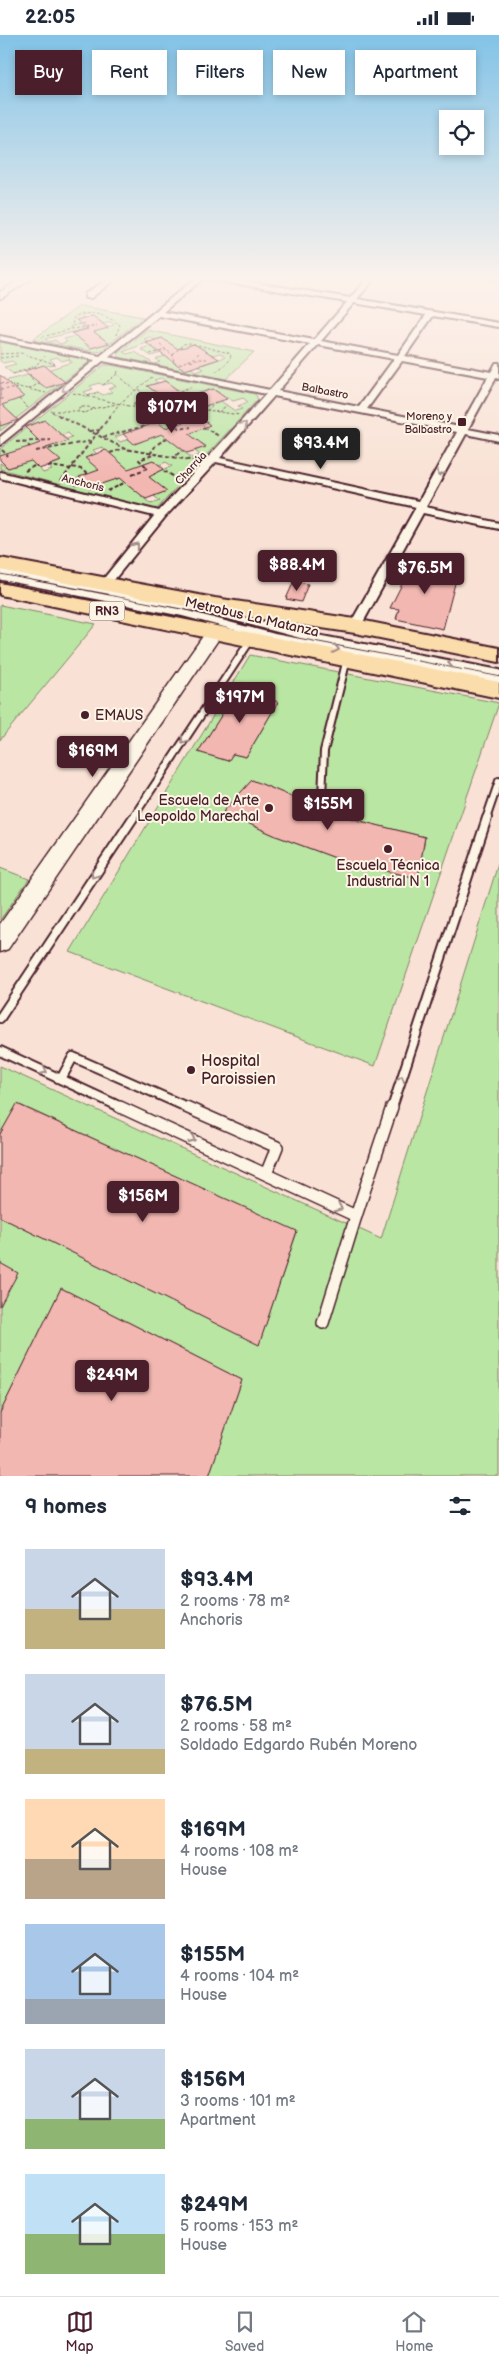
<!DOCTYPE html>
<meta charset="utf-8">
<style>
body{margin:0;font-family:"Balsamiq Sans",sans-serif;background:#f6f6f7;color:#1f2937;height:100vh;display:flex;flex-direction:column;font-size:19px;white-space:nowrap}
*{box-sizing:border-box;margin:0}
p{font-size:16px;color:#747a83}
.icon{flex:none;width:28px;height:28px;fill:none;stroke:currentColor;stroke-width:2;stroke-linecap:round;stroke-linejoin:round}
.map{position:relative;height:1441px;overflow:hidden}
.drawer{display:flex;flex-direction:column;background:#fff;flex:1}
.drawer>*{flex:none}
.top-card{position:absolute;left:15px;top:15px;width:470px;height:45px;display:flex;gap:10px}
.buttons{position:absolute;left:439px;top:75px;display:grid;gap:10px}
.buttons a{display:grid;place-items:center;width:45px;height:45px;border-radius:0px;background:#fff;box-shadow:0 2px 8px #0003;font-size:25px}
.price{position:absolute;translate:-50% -42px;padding:0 11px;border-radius:5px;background:#4a1f2b;color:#fff;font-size:16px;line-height:32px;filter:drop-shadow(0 1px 2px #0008)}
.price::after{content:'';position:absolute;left:50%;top:30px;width:15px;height:11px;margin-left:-8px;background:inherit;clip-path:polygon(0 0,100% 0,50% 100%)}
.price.active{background:#222;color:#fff}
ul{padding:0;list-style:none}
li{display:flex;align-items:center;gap:15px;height:125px;padding:0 25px}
li span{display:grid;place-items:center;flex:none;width:140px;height:100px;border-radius:0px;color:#555}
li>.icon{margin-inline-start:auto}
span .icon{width:60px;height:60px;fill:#fffc;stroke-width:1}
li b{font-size:21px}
h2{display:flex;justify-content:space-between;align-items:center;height:60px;padding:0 25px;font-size:21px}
.chip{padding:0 18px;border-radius:0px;background:#fff;box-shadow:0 2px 8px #0003;font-size:18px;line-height:45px}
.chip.active{background:#4a1f2b;color:#fff}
.status{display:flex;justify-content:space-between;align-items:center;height:35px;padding:0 25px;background:#fff;direction:ltr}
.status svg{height:14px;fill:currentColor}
.tab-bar{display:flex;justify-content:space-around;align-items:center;height:70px;border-top:1px solid #e0e1e3;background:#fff;font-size:14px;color:#747a83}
.tab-bar a{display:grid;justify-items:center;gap:2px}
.tab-bar .active{color:#4a1f2b}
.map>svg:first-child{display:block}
.green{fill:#bae6a3;stroke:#828267;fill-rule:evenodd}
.building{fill:#f2b7b1;stroke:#4a1f2b}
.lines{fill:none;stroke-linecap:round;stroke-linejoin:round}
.lane-far3-casing{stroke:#4a1f2b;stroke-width:8}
.lane-far2-casing{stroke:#4a1f2b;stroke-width:10}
.lane-far1-casing{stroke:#4a1f2b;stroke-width:12}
.lane-casing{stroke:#4a1f2b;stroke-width:14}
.street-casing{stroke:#4a1f2b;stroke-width:4}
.secondary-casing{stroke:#4a1f2b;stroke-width:3}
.highway-casing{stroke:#4a1f2b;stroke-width:4}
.path-far1{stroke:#4a1f2b;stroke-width:1;stroke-dasharray:3 2;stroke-linecap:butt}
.path{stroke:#4a1f2b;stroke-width:2;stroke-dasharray:4 2.5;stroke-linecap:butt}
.lane-far3{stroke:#fcf5e5;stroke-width:5}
.lane-far2{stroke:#fcf5e5;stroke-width:6}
.lane-far1{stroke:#fcf5e5;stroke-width:8}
.lane{stroke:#fcf5e5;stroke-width:11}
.street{fill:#fcf5e5;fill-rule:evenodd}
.secondary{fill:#fcf5e5;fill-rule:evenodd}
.highway{fill:#faddab;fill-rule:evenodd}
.oneway{stroke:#a38a88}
.poi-dot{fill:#4a1f2b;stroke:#fcf5e5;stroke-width:2}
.labels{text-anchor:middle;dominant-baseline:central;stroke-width:4;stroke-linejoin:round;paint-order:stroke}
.far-street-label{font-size:11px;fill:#4a1f2b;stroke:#fcf5e5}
.far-poi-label{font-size:11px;fill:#4a1f2b;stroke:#fcf5e5;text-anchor:end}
.shield{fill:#fcf5e5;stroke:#7f5f63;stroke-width:1}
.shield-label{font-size:12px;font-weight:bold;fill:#4a1f2b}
.street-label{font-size:14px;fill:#4a1f2b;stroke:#fcf5e5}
.poi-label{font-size:14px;fill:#4a1f2b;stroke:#fcf5e5;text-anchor:start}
.near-poi-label{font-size:16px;fill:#4a1f2b;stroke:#fcf5e5;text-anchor:start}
</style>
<div class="status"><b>22:05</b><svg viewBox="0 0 49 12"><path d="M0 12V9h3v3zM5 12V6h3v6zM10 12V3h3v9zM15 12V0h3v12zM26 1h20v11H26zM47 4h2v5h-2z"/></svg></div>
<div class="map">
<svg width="499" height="1441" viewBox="0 0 499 1441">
<rect width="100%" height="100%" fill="#f9e2d5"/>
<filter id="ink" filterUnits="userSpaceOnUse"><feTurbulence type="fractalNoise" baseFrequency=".02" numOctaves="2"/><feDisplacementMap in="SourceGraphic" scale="10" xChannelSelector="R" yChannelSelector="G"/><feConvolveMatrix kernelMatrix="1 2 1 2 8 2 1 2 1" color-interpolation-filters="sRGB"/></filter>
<g filter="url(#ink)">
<g class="green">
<path d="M80,271L143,282L101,316L96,317L32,305ZM88,279L104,289L111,287L114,290L85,299L93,305L101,302L105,305L98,311L91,313L78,300L64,304L67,307L60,309L55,305L49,307L45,304L97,291L77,286L84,283L81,280Z"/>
<path d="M147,295L254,317L226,344L119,322L117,319ZM150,302L155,305L162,303L166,306L141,314L151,321L161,318L165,321L156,324L160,327L154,329L135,317L127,319L123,317L149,307L144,304ZM193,309L213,320L220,318L225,322L199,331L204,334L197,337L191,333L187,312Z"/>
<polygon points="0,307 88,324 89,327 0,396 0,391 6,389 3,386 15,382 11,378 1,381 0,370 24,362 20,358 12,361 0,347 32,339 46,353 54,351 41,337 72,327 69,324 62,326 57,322 50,324 55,329 13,339 4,332 16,329 12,326 3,328 0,326"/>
<path d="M104,330H111L255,359L258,364L156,475L0,434V428L8,433L16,430L11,425L28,420L43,438L52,435L48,431L60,427L56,422L45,425L36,416L72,402L68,398L59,401L45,385L36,388L39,391L28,395L32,399L42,396L51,405L6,422L0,421V414ZM161,343L192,365L209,360L205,356L213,354L233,366L243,363L248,367L238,371L242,374L235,376L215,362L195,369L200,373L192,375L176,361L154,368L159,372L152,375L146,370L138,372L134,369L168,358L161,352L152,355L148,351L158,348L154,345ZM99,348L103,350L111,348L116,351L108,354L112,357L103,360L98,357L88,360L84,357L93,354L90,351ZM191,384L197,388L204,386L210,390L179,402L191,411L201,408L206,411L195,416L200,420L192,423L183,416L185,415L154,393L136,400L143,406L135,409L129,404L120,407L115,402L148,391L144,387L152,385L173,399L191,392L184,387ZM102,412L131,442L152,434L144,428L153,425L159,430L166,427L172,431L138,446L151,456L161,452L166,456L154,461L160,466L151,469L141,461L144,460L112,436L93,444L99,450L90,453L84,448L76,451L70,446L109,432L100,424L90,427L85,423L97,419L93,415Z"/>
<polygon points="0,570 96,589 0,705"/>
<path d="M250,620L499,668L375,1031L70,917ZM242,648L270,656L267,663L278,667L246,722L233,719L228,726L198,717ZM252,745L295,763L360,786L425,802L418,843L349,828L276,801L224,777Z"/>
<polygon points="499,826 499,1441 209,1441 242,1345 61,1253 0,1378 0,1182 259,1309 297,1197 18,1069 0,1099 0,1031 381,1204"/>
<polygon points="0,833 29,844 0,885"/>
</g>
<g class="building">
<polygon points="93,281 108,293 94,297 109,308 91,313 72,298 88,294 76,285"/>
<polygon points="162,303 178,314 194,309 219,324 185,335 146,308"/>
<polygon points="44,330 65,347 46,353 24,336"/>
<polygon points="0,340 24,362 2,370 18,385 0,391"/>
<polygon points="165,346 187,362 213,354 227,364 192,375 180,366 144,377 133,369 160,360 147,351"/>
<polygon points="199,382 210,390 189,399 206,412 187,418 162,399 134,409 123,399 158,387 165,393"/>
<polygon points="45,385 68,406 46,413 61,426 39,434 31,426 8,433 0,425 0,421 41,408 25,392"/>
<polygon points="106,415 128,434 153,425 164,434 149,442 167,456 146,464 120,443 90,453 79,442 99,435 85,423"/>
<polygon points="413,527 458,537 443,594 396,584 399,574 390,573"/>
<polygon points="294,546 308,549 301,567 286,564"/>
<polygon points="242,648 270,656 267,663 278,667 246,722 233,719 228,726 198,717"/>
<polygon points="252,745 295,763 360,786 425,802 418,843 349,828 276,801 223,777"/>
<polygon points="17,1069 297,1196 259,1310 0,1182 0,1099"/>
<polygon points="0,1228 18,1238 0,1271"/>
<polygon points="61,1253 242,1345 209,1441 0,1441 0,1378"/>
</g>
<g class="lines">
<defs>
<g id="lane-far3">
<polyline points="0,536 118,558"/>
<polyline points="0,542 83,558"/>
</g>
<g id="lane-far2">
<polyline points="76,557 183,578 274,602 499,645"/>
<polyline points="111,557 206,575 301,600 499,638"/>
<polyline points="322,762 324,716 347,624"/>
<polyline points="132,784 250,606"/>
<polyline points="486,784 499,746"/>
</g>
<g id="lane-far1">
<polyline points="0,983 133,783"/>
<polyline points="0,1016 123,1073"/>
<polyline points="61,1044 73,1022 189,1073"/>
<polyline points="392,1073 487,783"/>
</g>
<g id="lane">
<polyline points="120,1072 356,1181 392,1072"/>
<polyline points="186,1072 277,1112 266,1139"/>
<polyline points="323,1288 356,1181"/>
</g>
<g id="street">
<polygon points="110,242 118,242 91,263 85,263 85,259"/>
<path d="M197,242H220L350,263L369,242H376L357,264L499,288V292L433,281L405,321L491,337L496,328H499V344L496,343L468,394L499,400V406L466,399L426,472L499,488V494L423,478L361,591L355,595L349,591L416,472L216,427L165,482L109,551H101L99,549L101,547L154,481L0,443V437L159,476L266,359L103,326L0,410V402L95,325L0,305V301L100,321ZM204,243L207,244L347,267L314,305L163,277ZM354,268L426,280L398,320L321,306ZM159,281L310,309L270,355L108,322ZM318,310L394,324L359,372L278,356ZM402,326L488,342L460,392L367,374ZM274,361L457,397L419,466L220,423Z"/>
<polygon points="488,242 499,242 499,245 489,243"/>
</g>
<g id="secondary">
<polygon points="23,242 35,242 0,264 0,257"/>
<polygon points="214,593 220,594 222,598 220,602 8,914 0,917 0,889 208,594"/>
</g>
<g id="highway">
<polygon points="0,523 215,563 355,584 499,613 499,627 355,598 215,577 0,535"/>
<polygon points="0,548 499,647 499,663 0,560"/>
</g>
</defs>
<use href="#lane-far3" class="lane-far3-casing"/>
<use href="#lane-far2" class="lane-far2-casing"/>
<use href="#lane-far1" class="lane-far1-casing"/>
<use href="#lane" class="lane-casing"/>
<use href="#street" class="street-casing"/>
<use href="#secondary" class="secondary-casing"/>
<use href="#highway" class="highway-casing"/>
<g class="path-far1">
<polyline points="73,291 84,288 88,292 97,291"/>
<polyline points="71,294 88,292"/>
<path d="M42,302L71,294L74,282C89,274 107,280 120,290L116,300"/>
<polyline points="160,310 173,320 174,329"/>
<polyline points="199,318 193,324 207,324"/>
<polyline points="0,319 21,318 55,329"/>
<polyline points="150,319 166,315"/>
<polyline points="173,320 183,309 190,308 229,318 231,320 229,326 216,337"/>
<polyline points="0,323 18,321"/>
<polyline points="190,326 195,327"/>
<polyline points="179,329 193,324"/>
<polyline points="36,333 35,331 45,321"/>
<polyline points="118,336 117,339 136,356"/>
<polyline points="13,339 35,331"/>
<polyline points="30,339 31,344 37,349"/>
<polyline points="0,348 46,358"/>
<polyline points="103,350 117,339"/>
<polyline points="29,354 40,348"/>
<polyline points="138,354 149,364"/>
<polyline points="0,355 20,353"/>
<polyline points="180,356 193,351"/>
<polyline points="73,358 159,378 206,375 240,380"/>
<polyline points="88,361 98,357"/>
<polyline points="0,364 5,364"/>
<polyline points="19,364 28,373"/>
<polyline points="200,368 209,372"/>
<polygon points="82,372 89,372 92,375 85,378 78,377 78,373"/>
<polyline points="92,374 117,369"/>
<polyline points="51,376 77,376"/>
<polyline points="207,376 218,364"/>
<polyline points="52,377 60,381"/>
<polyline points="219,377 227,370"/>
<polyline points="160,379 163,381"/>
<polyline points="110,381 119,369 152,342"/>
</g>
<g class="path">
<polyline points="58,380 125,414 196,426"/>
<polyline points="161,380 180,394 191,392"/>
<polyline points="203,392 219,401"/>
<polyline points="90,396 100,395"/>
<polyline points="103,402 145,391"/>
<polyline points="23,406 30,412"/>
<polyline points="16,407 51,405"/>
<polyline points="2,415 8,421"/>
<polyline points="36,416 91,406"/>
<polyline points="110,418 123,414"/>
<polyline points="150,419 156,410 167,403"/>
<polyline points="176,420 182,416"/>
<polyline points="48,431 71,434"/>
<polyline points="72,432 81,434 87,439"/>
<polyline points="25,436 36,430"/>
<polyline points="164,436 180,445"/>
<polyline points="132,439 148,433 139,425 153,420"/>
<polyline points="61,446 111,380"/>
<polyline points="108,456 126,447"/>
</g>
<use href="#lane-far3" class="lane-far3"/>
<use href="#lane-far2" class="lane-far2"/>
<use href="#lane-far1" class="lane-far1"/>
<use href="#lane" class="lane"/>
<use href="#street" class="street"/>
<use href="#secondary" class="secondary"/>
<use href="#highway" class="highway"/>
</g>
<defs><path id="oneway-chevron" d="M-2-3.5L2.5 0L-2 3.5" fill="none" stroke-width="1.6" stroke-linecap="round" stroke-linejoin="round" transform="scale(1.25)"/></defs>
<g class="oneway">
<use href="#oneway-chevron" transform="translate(65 354) rotate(141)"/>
<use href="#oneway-chevron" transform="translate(244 390) rotate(-49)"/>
<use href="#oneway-chevron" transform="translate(440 438) rotate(120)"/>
<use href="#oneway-chevron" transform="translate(136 511) rotate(-51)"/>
<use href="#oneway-chevron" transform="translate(336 614) rotate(11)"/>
<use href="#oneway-chevron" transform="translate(451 628) rotate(-169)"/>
<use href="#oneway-chevron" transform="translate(184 705) rotate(124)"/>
<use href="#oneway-chevron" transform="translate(94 840) rotate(124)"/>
<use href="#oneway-chevron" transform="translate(44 1036) rotate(24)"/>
<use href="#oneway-chevron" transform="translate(401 1044) rotate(-72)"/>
<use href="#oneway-chevron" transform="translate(192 1104) rotate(25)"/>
<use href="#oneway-chevron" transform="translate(339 1173) rotate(25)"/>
</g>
</g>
<linearGradient id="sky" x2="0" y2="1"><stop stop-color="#82c3e7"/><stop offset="0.55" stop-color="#fcf2ec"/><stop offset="1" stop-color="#fcf2ec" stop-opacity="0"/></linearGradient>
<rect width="499" height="444" fill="url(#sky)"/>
<g class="poi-dot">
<rect x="457" y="382" width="10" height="10" rx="2.5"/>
<circle cx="85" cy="680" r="5"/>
<circle cx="269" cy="773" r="5"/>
<circle cx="388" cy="814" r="5"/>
<circle cx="191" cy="1035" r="5"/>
</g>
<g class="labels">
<g class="far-street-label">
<text transform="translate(325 356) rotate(11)">Balbastro</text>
<text transform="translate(191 433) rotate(-47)">Charrúa</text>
<text transform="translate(83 448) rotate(14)">Anchoris</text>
</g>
<g class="far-poi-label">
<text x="452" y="381">Moreno y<tspan x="452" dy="13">Balbastro</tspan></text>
</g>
<rect class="shield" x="89.5" y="566.5" width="35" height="19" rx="4"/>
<g class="shield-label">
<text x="107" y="576">RN3</text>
</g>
<g class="street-label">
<text transform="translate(252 582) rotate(13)">Metrobus La Matanza</text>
</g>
<g class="poi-label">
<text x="95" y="680">EMAUS</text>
<text x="259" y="765" text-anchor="end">Escuela de Arte<tspan x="259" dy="16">Leopoldo Marechal</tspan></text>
<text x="388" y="830" text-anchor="middle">Escuela Técnica<tspan x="388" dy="16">Industrial N 1</tspan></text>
</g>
<g class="near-poi-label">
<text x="201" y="1026">Hospital<tspan x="201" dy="18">Paroissien</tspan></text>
</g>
</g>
</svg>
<div class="buttons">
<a><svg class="icon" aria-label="locate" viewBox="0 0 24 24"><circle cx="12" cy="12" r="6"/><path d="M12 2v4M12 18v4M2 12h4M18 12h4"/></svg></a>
</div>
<b class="price" style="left:172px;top:399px">$107M</b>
<b class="price active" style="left:321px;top:435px">$93.4M</b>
<b class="price" style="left:297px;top:557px">$88.4M</b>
<b class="price" style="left:425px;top:560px">$76.5M</b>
<b class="price" style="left:240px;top:689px">$197M</b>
<b class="price" style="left:93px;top:743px">$169M</b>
<b class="price" style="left:328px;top:796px">$155M</b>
<b class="price" style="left:143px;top:1188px">$156M</b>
<b class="price" style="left:112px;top:1367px">$249M</b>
<div class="top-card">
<a class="chip active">Buy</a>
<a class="chip">Rent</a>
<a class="chip">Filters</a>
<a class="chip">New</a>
<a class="chip">Apartment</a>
</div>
</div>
<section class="drawer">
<h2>9 homes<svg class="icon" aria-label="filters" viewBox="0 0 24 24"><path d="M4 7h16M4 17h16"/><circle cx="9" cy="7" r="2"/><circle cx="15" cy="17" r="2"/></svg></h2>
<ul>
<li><span style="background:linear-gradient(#c9d6e8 60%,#c2b280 0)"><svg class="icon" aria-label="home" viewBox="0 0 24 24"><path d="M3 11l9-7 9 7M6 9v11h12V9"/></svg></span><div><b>$93.4M</b><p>2 rooms · 78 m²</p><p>Anchoris</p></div></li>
<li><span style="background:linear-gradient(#c9d6e8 75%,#c2b280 0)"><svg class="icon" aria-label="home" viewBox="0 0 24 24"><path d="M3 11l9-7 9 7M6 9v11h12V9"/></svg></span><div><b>$76.5M</b><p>2 rooms · 58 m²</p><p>Soldado Edgardo Rubén Moreno</p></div></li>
<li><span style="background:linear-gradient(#ffd9b3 60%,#b9a48a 0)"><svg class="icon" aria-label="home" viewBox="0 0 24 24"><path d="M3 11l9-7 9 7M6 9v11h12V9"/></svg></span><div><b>$169M</b><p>4 rooms · 108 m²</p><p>House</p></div></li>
<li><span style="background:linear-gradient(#a9c7e8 75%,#9aa5b1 0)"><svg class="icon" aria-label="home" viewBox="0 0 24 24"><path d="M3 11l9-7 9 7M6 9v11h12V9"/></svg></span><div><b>$155M</b><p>4 rooms · 104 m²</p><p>House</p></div></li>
<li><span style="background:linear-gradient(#c9d6e8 70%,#8fb573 0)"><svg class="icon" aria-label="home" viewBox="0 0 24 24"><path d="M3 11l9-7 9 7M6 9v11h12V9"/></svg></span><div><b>$156M</b><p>3 rooms · 101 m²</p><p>Apartment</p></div></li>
<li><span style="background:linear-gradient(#bfe0f5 60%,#8fb573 0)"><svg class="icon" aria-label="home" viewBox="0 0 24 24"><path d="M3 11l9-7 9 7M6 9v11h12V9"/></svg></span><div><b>$249M</b><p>5 rooms · 153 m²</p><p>House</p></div></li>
</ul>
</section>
<nav class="tab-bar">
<a class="active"><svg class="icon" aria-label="map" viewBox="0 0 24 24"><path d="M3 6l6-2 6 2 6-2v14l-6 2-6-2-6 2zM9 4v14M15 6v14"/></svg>Map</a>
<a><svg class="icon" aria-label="saved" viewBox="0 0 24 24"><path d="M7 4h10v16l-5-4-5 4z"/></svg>Saved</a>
<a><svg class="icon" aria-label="home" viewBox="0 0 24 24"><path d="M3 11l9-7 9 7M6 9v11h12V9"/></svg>Home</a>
</nav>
